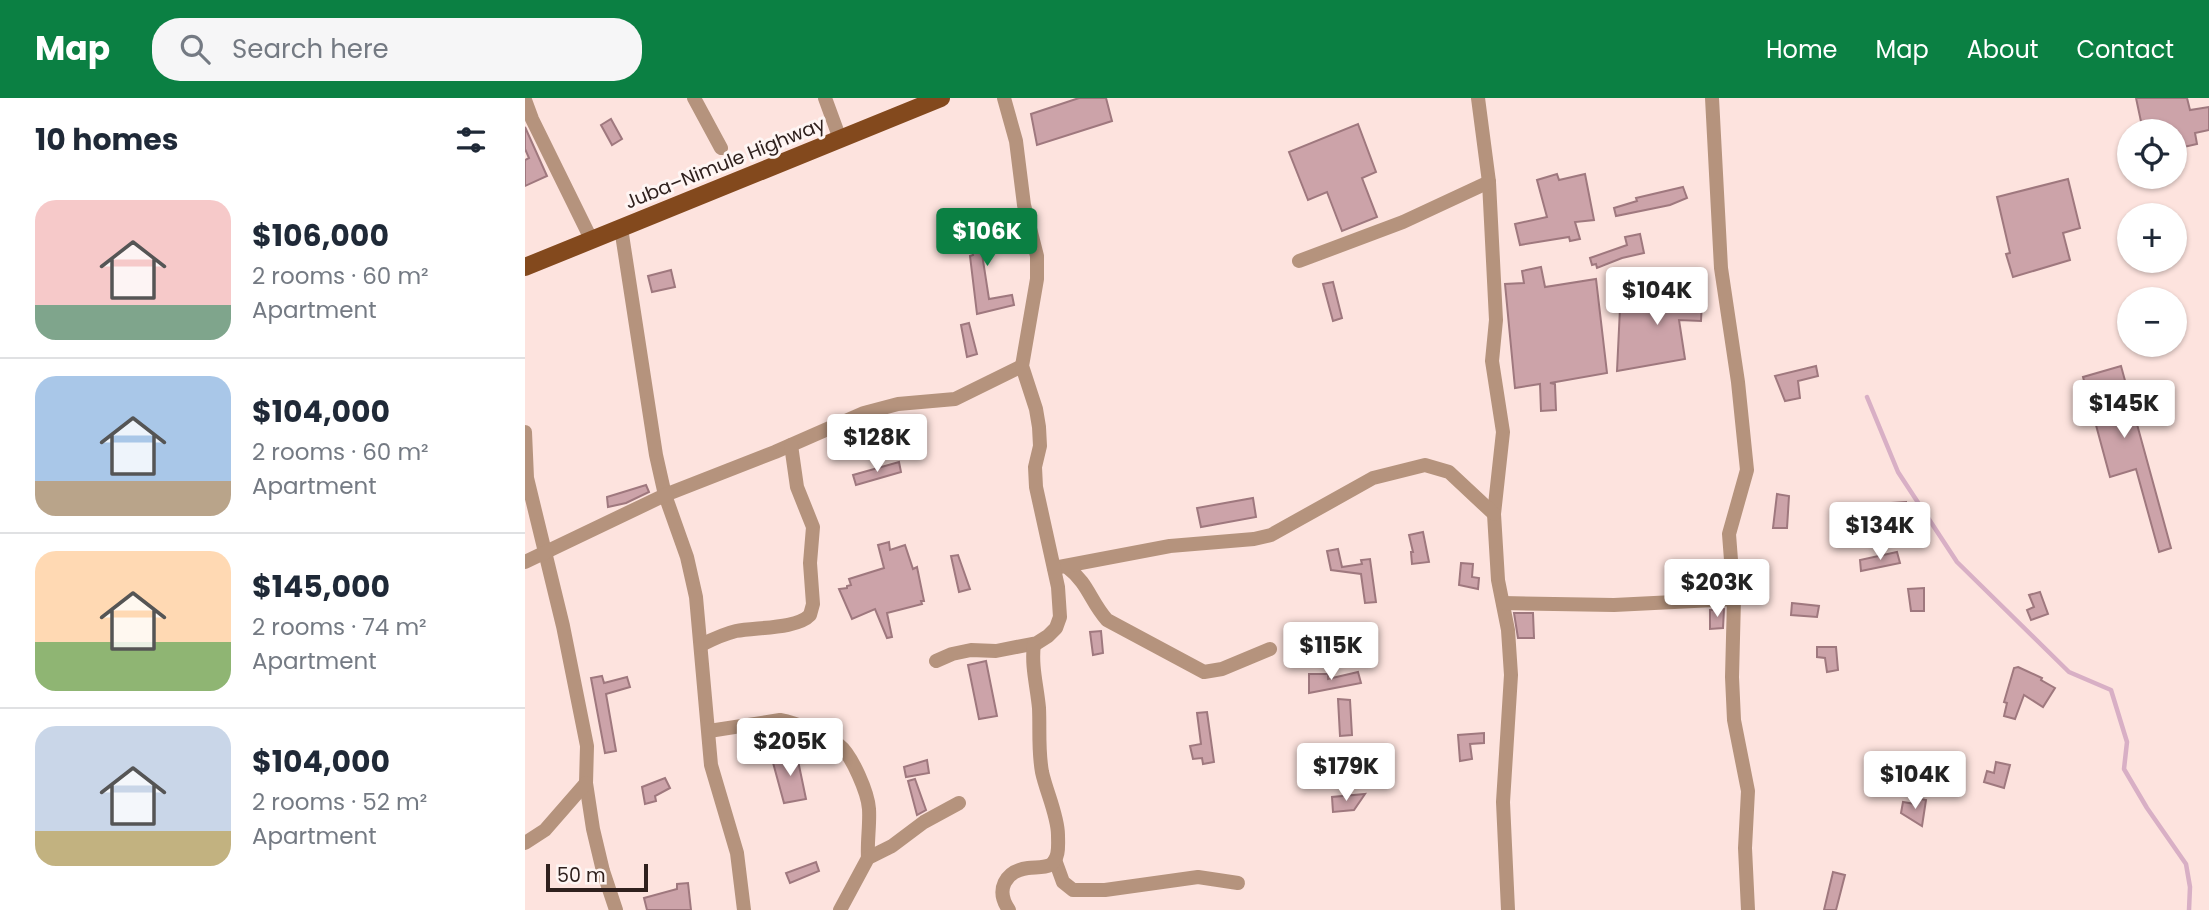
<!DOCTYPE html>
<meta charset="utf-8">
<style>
body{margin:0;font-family:Poppins,sans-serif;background:#f6f6f7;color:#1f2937;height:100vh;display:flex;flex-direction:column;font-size:26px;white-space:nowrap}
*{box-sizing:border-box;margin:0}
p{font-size:23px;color:#747a83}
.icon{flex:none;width:38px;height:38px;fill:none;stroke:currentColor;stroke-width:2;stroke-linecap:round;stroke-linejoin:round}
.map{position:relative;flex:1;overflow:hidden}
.sheet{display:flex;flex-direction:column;background:#fff;width:525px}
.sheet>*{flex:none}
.buttons{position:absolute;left:1592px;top:21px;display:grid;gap:14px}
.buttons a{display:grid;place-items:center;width:70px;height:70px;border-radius:50%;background:#fff;box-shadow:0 2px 5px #0004;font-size:35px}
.scale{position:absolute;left:21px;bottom:18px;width:102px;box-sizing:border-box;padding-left:7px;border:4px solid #2f201d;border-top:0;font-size:19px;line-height:24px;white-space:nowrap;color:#2f201d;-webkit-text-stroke:5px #fef5f3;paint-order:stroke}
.price{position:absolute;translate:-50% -60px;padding:0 16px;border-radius:7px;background:#fff;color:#222;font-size:23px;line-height:46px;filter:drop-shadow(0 2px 4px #0008)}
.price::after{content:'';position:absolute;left:50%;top:42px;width:21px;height:16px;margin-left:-10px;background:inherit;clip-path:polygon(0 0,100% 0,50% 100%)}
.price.current{background:#0b8043;color:#fff}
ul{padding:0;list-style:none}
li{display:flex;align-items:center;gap:21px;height:175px;padding:0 35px}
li+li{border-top:2px solid #e0e1e3}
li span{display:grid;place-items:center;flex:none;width:196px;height:140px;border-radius:21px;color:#555}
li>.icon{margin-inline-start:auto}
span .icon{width:84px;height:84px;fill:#fffc;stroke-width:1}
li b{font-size:30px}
h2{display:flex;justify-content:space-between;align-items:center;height:84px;padding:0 35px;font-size:30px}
header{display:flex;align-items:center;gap:42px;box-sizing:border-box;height:98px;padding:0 35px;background:#0b8043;color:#fff}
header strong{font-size:33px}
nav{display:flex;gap:38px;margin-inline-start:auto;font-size:24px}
.search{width:490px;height:63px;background:#f6f6f7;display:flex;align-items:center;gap:18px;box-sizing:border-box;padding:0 24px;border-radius:28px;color:#747a83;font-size:26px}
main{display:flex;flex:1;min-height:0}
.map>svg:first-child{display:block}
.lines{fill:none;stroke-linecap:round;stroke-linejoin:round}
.stream{stroke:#d8afc5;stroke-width:4.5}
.building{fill:#cca3a9;stroke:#9f787e;stroke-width:2}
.minor{stroke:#b5937d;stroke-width:14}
.primary{stroke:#83491d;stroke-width:18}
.labels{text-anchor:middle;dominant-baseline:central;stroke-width:6;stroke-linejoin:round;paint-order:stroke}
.street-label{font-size:19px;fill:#2f201d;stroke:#fef5f3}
</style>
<header>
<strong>Map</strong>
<div class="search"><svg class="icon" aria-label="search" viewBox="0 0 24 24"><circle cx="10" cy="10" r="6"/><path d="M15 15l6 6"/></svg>Search here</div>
<nav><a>Home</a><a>Map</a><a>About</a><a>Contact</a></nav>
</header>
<main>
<section class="sheet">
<h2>10 homes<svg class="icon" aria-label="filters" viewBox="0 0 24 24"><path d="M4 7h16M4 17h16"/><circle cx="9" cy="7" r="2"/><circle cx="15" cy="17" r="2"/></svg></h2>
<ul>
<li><span style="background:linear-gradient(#f6c9c9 75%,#7fa58c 0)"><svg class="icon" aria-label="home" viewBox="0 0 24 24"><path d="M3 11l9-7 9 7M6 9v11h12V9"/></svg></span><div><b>$106,000</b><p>2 rooms · 60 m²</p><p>Apartment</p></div></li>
<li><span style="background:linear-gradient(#a9c7e8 75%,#b9a48a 0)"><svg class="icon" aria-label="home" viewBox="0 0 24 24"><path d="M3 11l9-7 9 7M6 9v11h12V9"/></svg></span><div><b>$104,000</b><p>2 rooms · 60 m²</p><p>Apartment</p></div></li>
<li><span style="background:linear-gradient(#ffd9b3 65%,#8fb573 0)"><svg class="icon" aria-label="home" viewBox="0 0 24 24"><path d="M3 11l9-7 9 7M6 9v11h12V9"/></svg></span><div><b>$145,000</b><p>2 rooms · 74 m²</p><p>Apartment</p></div></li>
<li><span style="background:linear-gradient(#c9d6e8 75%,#c2b280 0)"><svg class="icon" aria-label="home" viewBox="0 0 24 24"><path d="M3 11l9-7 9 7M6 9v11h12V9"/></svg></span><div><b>$104,000</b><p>2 rooms · 52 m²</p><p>Apartment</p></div></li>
</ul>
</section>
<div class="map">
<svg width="1684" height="812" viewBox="0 0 1684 812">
<rect width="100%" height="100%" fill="#fde3de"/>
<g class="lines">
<polyline class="stream" points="1342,299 1373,374 1432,464 1544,574 1586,592 1602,644 1599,671 1622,710 1661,766 1665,789 1664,812"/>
</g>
<g class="building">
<polygon points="554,0 581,0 587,23 512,47 506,16"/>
<polygon points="1611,0 1662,0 1665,12 1684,9 1684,32 1670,35 1672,46 1650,51 1650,33 1618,33"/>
<polygon points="86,21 97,41 87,47 76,27"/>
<polygon points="833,26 851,74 837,80 852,119 817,133 802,94 783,102 764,54"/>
<polygon points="0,29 22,78 0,88 0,62 4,60 0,51"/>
<polygon points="1032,76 1034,82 1060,76 1069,122 1050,124 1055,141 1045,143 1044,139 995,147 990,126 1022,119 1012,82"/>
<polygon points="1543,81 1555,130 1538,135 1545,162 1488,179 1481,156 1485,155 1472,99"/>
<polygon points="1158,89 1162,100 1145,107 1091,118 1089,110 1112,103 1111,100"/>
<polygon points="492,124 494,135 455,143 464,201 487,197 489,207 452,216 445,158 448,157 443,135"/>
<polygon points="1115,136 1119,155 1097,160 1072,170 1071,166 1067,167 1065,160 1102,147 1100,139"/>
<polygon points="1016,169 1020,189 1071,181 1082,275 1025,285 1030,286 1031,312 1016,313 1015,286 990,290 980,186 999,185 997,173"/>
<polygon points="146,172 150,189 127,194 123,178"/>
<polygon points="808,184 817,220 808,223 798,186"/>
<polygon points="1178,184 1176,223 1154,222 1160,261 1092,273 1095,210 1111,211 1109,199 1157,193 1157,185"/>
<polygon points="444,225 452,256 442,259 436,227"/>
<polygon points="1291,268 1293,278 1273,283 1275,300 1260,303 1250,278"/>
<polygon points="1596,268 1646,450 1634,454 1611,371 1585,379 1558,279"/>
<polygon points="374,364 376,374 331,387 328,377"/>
<polygon points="121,387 124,394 101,405 83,409 82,399"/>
<polygon points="1252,396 1264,398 1262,430 1248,430"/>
<polygon points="728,400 731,419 676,429 672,410"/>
<polygon points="1381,404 1381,426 1387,427 1385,445 1375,444 1377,430 1344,433 1343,422 1351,421 1351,406"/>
<polygon points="898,434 904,464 887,466 886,454 888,454 884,437"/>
<polygon points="364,444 365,452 380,447 388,471 392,469 399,503 396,503 397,506 362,515 367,539 362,540 350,511 327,521 314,491 322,490 322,488 326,487 324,481 359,470 353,447"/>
<polygon points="813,451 817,469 837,466 836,462 845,461 851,504 840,505 836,476 806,472 802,453"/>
<polygon points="1372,454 1375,465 1336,473 1335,462"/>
<polygon points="433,457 445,491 434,494 426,458"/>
<polygon points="936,465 948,466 947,479 954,480 953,491 934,487"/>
<polygon points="1399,490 1399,513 1386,513 1383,491"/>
<polygon points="1515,494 1523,516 1506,522 1502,512 1509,509 1504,497"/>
<polygon points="1267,505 1294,508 1292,519 1266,517"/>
<polygon points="1199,511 1198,530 1185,531 1185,512"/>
<polygon points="989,515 1008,515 1009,540 993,540"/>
<polygon points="576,533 578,555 568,557 565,534"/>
<polygon points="1292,549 1311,549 1313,572 1302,574 1300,560 1292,559"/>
<polygon points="461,563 472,618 454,621 443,567"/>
<polygon points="1493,569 1517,580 1516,582 1530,590 1518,609 1499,597 1490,621 1479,618 1482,605 1479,604 1489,570"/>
<polygon points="833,574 836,585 784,595 784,576 803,576 803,581"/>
<polygon points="77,578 79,585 102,579 105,589 81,596 91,653 80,655 66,580"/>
<polygon points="813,601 825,602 827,637 815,638"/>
<polygon points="682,614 689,664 678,666 677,660 668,661 665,648 676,646 672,615"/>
<polygon points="959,635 959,645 945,646 947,661 935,663 933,637"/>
<polygon points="271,653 281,701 259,705 247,661"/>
<polygon points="402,662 404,675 381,679 379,669"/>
<polygon points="1471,664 1485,667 1479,690 1459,684 1462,673 1469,675"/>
<polygon points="140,680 145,690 130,698 131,703 120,706 117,689"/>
<polygon points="390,681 401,712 392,717 383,683"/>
<polygon points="840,696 829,712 808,714 807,699"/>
<polygon points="1391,700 1401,702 1397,728 1376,715 1378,704 1390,706"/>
<polygon points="291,764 294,773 265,785 261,775"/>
<polygon points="1308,774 1320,777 1311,812 1299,812"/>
<polygon points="163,785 166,812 122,812 119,800 152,791 152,786"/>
</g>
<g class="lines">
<g class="minor">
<polyline points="169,0 196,50"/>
<polyline points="300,0 315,41"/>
<polyline points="953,0 964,84 971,222 967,263 978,334 969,416 973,482 983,532 986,577 978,704 983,812"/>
<polyline points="1187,0 1196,170 1213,284 1222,372 1204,436 1209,501 1207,579 1209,622 1223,693 1220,750 1223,812"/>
<polyline points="0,2 7,21 67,143"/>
<polyline points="96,130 131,357 140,397 162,459 171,499 186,667 212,755 219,812"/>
<polyline points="774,163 878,124 964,84"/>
<polyline points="0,334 2,380 38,528 62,648 61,685 68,731 78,773 91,812"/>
<polyline points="0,464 140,397 250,354 339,315 373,306 430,301 497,268"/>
<path d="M542,469C564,486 565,503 582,522L679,574L697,571L745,551"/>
<polyline points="529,470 645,448 729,441 746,437 848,380 900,367 924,374 969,416"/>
<polyline points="978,505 1089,507 1209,501"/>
<path d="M176,547C188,541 198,536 211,533C231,529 272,531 285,517L288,506L285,465L288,429L272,389L266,347"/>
<polyline points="411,563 427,556 446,552 471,553 512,545 523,538 531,530 535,519 533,489 511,389 510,369 515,348 514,329 511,311 497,268 512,181 512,158 499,107 491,43 479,0"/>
<path d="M184,633L255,622C271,625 301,637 314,647C327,657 343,695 344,711C345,727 342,743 343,760"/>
<polyline points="0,745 20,732 61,685"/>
<polyline points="530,762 538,784 548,792 580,792 673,779 713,785"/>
<polyline points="315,812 343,760 367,748 399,724 434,705"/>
<path d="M484,812C470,792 480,773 503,770C510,769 519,770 525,767C535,761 533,746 533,737C533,718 521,693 517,674C513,652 515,632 514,610C512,588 506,568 509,546"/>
</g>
<polyline class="primary" points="0,169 416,0"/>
</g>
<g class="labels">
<g class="street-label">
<text transform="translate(200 65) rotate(-22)">Juba–Nimule Highway</text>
</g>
</g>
</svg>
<div class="buttons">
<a><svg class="icon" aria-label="locate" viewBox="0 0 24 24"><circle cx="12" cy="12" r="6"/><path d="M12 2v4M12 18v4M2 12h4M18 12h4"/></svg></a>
<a>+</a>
<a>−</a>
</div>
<div class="scale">50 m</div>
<b class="price current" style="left:462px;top:170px">$106K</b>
<b class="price" style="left:1132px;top:229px">$104K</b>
<b class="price" style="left:1599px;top:342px">$145K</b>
<b class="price" style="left:352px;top:376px">$128K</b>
<b class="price" style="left:1355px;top:464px">$134K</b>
<b class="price" style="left:1192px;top:521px">$203K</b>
<b class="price" style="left:806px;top:584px">$115K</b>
<b class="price" style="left:265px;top:680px">$205K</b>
<b class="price" style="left:821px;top:705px">$179K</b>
<b class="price" style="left:1390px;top:713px">$104K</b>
</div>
</main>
